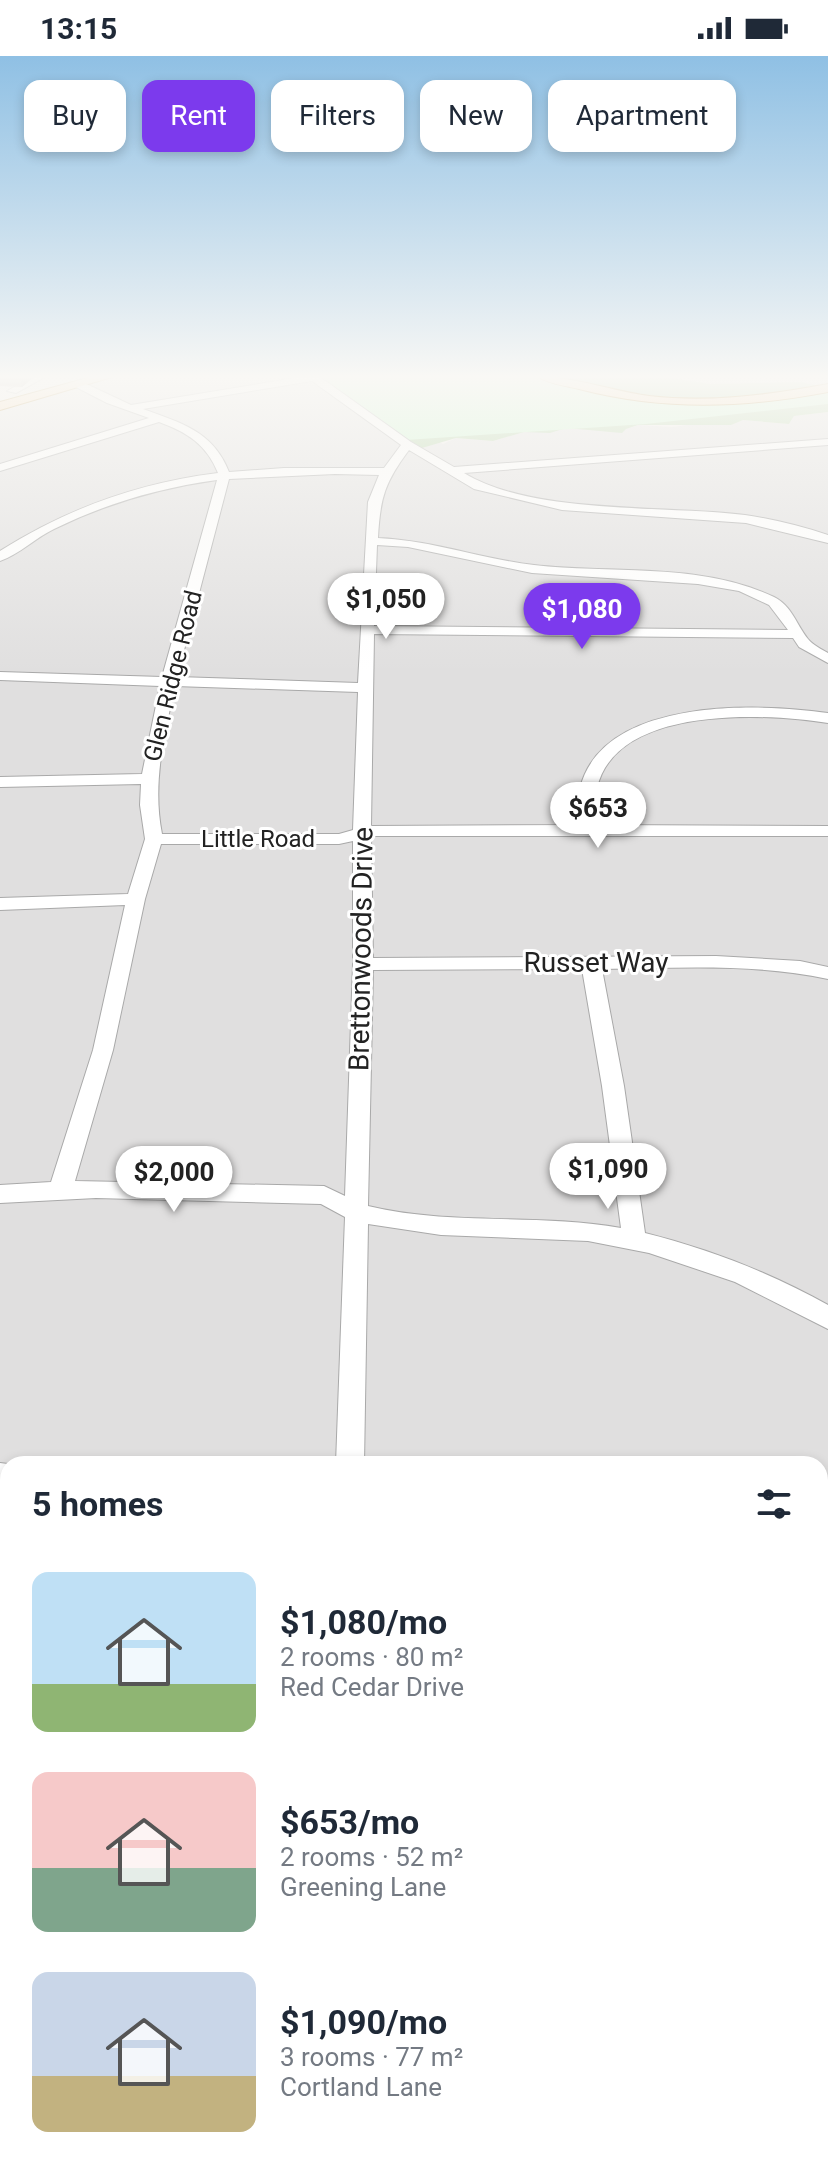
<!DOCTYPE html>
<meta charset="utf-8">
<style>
body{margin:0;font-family:Roboto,sans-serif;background:#f6f6f7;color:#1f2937;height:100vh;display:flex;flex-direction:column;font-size:30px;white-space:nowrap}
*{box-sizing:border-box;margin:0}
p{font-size:26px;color:#747a83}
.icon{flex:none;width:44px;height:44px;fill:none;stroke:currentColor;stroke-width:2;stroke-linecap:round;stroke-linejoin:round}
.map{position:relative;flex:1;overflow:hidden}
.details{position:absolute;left:0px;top:1400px;width:828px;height:714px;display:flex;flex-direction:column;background:#fff;border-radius:24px 24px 0 0;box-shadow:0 4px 12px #0003}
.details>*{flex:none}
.hud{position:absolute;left:24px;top:24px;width:780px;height:72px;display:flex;gap:16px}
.price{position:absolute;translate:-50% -68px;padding:0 18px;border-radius:28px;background:#fff;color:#222;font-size:26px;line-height:52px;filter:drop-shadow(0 2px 4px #0008)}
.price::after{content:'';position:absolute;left:50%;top:48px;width:24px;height:18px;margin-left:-12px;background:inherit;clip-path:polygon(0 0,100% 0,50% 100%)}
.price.selected{background:#7c3aed;color:#fff}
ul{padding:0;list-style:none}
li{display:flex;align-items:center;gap:24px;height:200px;padding:0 32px}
li span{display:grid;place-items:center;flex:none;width:224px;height:160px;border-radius:16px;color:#555}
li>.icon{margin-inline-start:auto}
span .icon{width:96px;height:96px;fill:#fffc;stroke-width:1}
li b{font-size:34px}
h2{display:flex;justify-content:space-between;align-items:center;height:96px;padding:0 32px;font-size:34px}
.pill{padding:0 28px;border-radius:16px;background:#fff;box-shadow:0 4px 12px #0003;font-size:28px;line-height:72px}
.pill.selected{background:#7c3aed;color:#fff}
.status{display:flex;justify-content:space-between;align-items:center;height:56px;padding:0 40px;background:#fff;direction:ltr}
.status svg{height:22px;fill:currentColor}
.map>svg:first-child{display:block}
.residential{fill:#e0dfdf;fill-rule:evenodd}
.forest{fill:#add19e}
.park{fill:#c8facc}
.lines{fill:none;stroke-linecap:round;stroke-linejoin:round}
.minor-casing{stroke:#a9a9a9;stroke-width:2}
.major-casing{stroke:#a06b00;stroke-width:2}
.minor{fill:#fff;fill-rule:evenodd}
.major{fill:#fcd6a4;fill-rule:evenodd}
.wall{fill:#aba49e}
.shaded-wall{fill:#8b8681}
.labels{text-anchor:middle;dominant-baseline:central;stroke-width:6;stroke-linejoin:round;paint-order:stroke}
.far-street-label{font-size:24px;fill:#222;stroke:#fff}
.street-label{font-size:28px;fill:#222;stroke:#fff}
</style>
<div class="status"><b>13:15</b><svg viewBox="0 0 49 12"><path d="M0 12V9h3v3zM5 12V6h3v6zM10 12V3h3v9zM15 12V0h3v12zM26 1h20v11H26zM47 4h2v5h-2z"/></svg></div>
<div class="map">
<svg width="828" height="2113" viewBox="0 0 828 2113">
<rect width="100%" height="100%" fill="#f2efe9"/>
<g class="residential">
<path d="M106,321H313L443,388L456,382L493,385L524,376L566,372L626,373L638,369L672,371L702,367L730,369L743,364L789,368L794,360L828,356V2113H0V349ZM8,1408H820V2106H8Z"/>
<polygon points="647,321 828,321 828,332 783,327 710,328"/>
</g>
<polygon class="forest" points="313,321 543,321 556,324 563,321 672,322 710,328 801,326 828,332 828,356 794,360 789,368 743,364 731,369 638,369 626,373 622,377 566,372 550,377 524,376 493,385 456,382 415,394"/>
<polygon class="park" points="318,321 539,321 591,334 679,347 828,334 828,348 646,368 406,384"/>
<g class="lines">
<defs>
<g id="minor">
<polygon points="32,321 45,321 16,337 7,335"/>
<path d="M301,321H320L411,386L454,411L828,383V389L464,417C533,459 664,449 745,459C773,463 801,470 828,479V487L746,467L562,454L474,433L409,394C385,426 380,442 378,482C431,484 481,503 534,509C612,518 701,506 774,541C792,550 796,568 808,583C813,589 821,593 828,597V607L799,591L793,582L374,578L371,770L582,769C581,758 577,744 580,732C603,641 758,647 828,657V667C765,657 616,649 597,732C594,744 598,758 599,769L828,770V780H371L373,902L716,900L800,905L828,911V923C754,907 677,912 602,913L624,1030L645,1177C709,1193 771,1217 828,1249V1273L735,1226L649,1197L588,1185L441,1179L368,1168L364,1408H336L345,1161L321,1148L96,1142L0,1147V1129L51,1126L93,994L125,849L0,854V842L128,838L145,783L140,749L141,728L0,731V721L142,718L160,630L0,624V616L162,621L217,424C159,432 107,447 54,473C35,482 20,498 0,505V495C68,452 138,427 218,417C207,389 187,376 159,366L0,415V408L149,362L107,347L74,330V326H82L131,349ZM312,325L401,389L384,412H284L229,416C213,375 181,367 143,353ZM335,418L379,419L368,446L358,627L177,621L229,423ZM377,489L408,491L532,517L698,528L739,535L769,549L788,574L374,570ZM175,630L358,636L353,774L339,778H162C152,727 164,680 175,630ZM353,785V908L345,1140L324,1130L75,1125L113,994L145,843L161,788H339ZM582,913L602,1030L621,1172C537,1157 451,1170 368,1150L373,914Z"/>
<polygon points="0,1407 8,1408 8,1434 0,1433"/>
<polygon points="820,1666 828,1669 828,1707 820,1704"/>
<polygon points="437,2106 477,2106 480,2113 440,2113"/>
</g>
<g id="major">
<polygon points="91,321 112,321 0,354 0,346"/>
<path d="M539,321C576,321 612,335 649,340C709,347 769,339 828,328V336C744,352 663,355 579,333C566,330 549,328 539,321Z"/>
</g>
</defs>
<use href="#minor" class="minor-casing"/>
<use href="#major" class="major-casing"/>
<use href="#minor" class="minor"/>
<use href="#major" class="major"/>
</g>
<polygon class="wall" points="0,321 34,321 22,331 0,330"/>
<polygon class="shaded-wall" points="20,321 34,321 22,331"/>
<linearGradient id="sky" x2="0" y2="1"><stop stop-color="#8fc0e4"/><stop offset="0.52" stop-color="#f9f8f5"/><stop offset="1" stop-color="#f9f8f5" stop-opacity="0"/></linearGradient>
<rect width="828" height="617" fill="url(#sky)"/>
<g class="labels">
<g class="far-street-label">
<text transform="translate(173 620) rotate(-76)">Glen Ridge Road</text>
<text x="258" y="783">Little Road</text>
</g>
<g class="street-label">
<text transform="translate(361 893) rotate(-89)">Brettonwoods Drive</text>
<text x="596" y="906">Russet Way</text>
</g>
</g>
</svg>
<b class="price" style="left:386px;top:585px">$1,050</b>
<b class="price selected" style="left:582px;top:595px">$1,080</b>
<b class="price" style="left:598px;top:794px">$653</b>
<b class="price" style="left:608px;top:1155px">$1,090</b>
<b class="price" style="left:174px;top:1158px">$2,000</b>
<div class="hud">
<a class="pill">Buy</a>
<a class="pill selected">Rent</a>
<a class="pill">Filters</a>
<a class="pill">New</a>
<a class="pill">Apartment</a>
</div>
<section class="details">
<h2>5 homes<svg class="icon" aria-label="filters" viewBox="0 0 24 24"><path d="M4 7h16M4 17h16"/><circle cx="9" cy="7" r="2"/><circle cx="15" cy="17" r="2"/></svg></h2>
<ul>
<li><span style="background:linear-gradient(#bfe0f5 70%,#8fb573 0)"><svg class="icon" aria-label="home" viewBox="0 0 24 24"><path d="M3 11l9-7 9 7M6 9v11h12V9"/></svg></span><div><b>$1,080/mo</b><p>2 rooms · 80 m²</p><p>Red Cedar Drive</p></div></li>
<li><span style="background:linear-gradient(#f6c9c9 60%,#7fa58c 0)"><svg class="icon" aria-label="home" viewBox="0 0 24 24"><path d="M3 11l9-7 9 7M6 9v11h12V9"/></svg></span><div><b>$653/mo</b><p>2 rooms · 52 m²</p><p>Greening Lane</p></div></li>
<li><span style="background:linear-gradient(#c9d6e8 65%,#c2b280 0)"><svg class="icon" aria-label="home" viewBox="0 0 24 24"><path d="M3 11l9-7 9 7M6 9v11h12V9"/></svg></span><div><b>$1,090/mo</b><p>3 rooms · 77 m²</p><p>Cortland Lane</p></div></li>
</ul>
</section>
</div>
